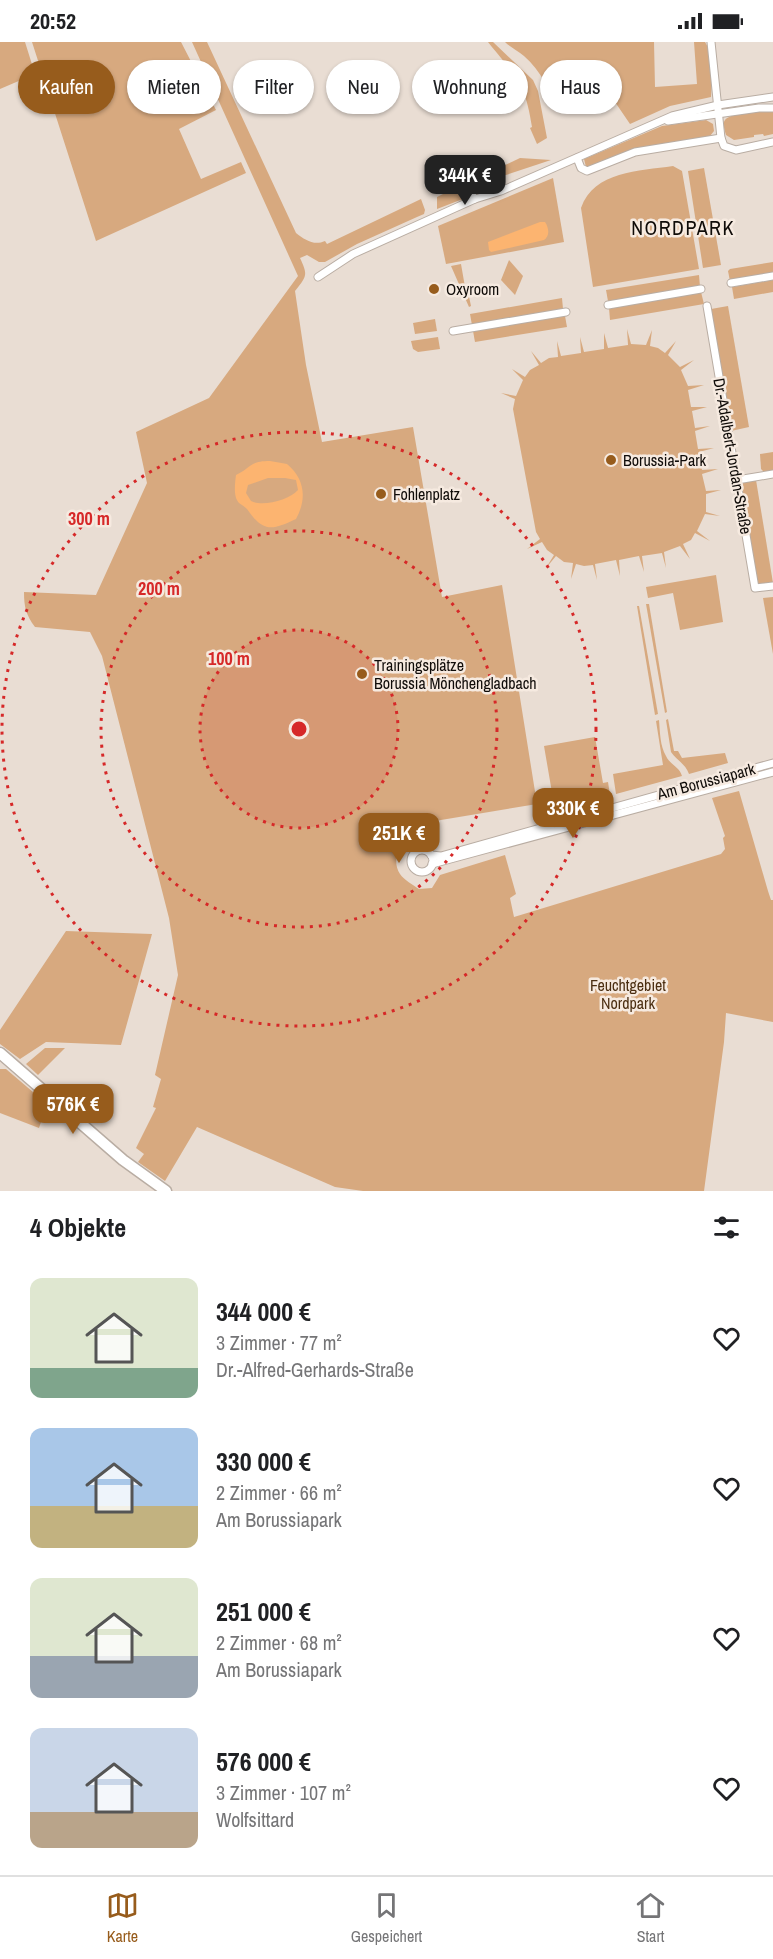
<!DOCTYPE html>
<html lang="de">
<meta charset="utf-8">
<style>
body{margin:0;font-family:"Archivo Narrow",sans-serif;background:#f6f6f6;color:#202124;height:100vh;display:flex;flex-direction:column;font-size:22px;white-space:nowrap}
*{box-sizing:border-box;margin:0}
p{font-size:20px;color:#757577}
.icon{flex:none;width:33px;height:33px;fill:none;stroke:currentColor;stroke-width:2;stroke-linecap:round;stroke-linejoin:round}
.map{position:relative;height:1149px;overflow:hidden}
.drawer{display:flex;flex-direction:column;background:#fff;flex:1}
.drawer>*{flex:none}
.guide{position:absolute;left:18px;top:18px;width:738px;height:54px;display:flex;gap:12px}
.price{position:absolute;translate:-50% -51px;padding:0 14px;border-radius:12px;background:#975c1c;color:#fff;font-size:20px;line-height:39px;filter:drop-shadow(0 2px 3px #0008)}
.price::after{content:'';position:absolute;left:50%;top:36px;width:18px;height:14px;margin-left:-9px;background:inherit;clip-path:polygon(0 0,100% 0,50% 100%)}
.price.active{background:#222;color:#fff}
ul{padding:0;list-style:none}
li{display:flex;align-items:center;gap:18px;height:150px;padding:0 30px}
li span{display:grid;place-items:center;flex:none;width:168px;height:120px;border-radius:12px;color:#555}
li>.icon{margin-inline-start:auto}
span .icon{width:72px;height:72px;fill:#fffc;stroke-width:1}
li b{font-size:26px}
h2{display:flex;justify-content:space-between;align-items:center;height:72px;padding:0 30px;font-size:26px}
.pill{padding:0 21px;border-radius:27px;background:#fff;box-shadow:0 2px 4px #0004;font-size:21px;line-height:54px}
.pill.active{background:#975c1c;color:#fff}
.status{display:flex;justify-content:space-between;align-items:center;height:42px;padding:0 30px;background:#fff;direction:ltr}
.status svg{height:16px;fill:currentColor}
.tab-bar{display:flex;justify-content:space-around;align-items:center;height:84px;border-top:2px solid #e0e0e0;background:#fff;font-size:16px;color:#757577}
.tab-bar a{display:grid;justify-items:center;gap:3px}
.tab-bar .active{color:#975c1c}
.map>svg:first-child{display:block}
.green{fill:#d7a97f}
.water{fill:#fcb470;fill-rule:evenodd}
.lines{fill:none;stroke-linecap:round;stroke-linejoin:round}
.street-casing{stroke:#b9ada3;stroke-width:9}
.secondary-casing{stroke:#b9ada3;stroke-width:13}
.street{stroke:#fff;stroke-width:7}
.secondary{stroke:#fff;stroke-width:10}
.ring{fill:none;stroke:#d62828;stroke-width:3;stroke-dasharray:3 6}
.poi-dot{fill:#975c1c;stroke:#f6eae0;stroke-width:2}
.labels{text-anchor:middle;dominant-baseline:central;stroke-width:5;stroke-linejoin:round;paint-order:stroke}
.poi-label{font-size:16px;fill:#0f0b08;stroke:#f6eae0;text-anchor:start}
.street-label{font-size:16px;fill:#0f0b08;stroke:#f6eae0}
.park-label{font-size:16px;fill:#4b2e11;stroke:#f6eae0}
.quarter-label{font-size:20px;letter-spacing:1.5px;fill:#0f0b08;stroke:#f6eae0}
.centre{fill:#d62828;stroke:#f6eae0;stroke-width:3}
.ring-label{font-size:18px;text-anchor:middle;font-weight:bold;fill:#d62828;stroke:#f6eae0;stroke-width:5;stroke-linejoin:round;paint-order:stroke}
</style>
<div class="status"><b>20:52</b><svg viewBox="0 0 49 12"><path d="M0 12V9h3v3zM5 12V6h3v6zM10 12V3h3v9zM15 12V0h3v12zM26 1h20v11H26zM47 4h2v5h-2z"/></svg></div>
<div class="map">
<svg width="773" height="1149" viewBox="0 0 773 1149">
<rect width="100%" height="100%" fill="#e9ddd3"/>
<g class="green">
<polygon points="0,0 25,0 35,32 0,47"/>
<polygon points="32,0 181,0 216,68 179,87 201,137 241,120 246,131 96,199"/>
<path d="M192,0H207L296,191C305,198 314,204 325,199L327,202L421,157L425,168L424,172L417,175L357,202L325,220H319L307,213L300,216C308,233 307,234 295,249L306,323L322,400L413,385L442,555L502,543L537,762L411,783L413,796C399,802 391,818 400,832C404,838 413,843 419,847L432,846L440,833L505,813L516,852L510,856L514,875L721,812L725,807L723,796L725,794L712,756L739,749L768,849L771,858H773V980L726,971L724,1000L704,1149H363L335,1145L197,1085L165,1139L138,1120L144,1112L136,1106L156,1066L153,1065L161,1037L155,1033L178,933L169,876L102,614L90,590L35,585C26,573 24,565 24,550L96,553L147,441L136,390L209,356L298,234Z"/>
<path d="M488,0H493L533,38L538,49L547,96L537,102L530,86L532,85C525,39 515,34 488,0Z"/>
<path d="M505,0H654L655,45L697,42L694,0H705C714,13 712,39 711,55L670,64L630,82L615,60L589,71L579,58L557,69C550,48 541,29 524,14C517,8 510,5 505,0Z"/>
<path d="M773,68V92L764,94L763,92L754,93V95L734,98L726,93C725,89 722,82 725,78C730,71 763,69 773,68Z"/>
<polygon points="706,78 713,82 714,89 710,94 633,107 591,125 586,125 584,117 662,84"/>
<polygon points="520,116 551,118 506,133 486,132"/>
<path d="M673,124L682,129L699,227L593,245L581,166C594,129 639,129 673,124Z"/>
<polygon points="704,126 721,223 703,226 688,129"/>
<polygon points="553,136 564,200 446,222 438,184"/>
<polygon points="469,139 471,140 468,150 468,155 437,167 437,155"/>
<polygon points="509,218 523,234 515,253 501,238"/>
<polygon points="773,220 773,232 730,239 728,229 730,227"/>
<polygon points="461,222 465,245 467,245 471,264 469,265 451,224"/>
<polygon points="699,233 700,245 608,259 606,248"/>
<polygon points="773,238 773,250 734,257 732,245"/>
<polygon points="701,250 704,262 610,278 609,266"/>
<polygon points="562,256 563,267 472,283 470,272"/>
<polygon points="728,264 749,385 731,389 711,267"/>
<polygon points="565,274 567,285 475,300 473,289"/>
<polygon points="435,277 437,289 415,292 413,281"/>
<polygon points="627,287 631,302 646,303 652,288 650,304 658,306 665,311 676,299 668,313 680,325 694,318 681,328 688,344 704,343 688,348 691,365 707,365 692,369 695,386 710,384 695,389 698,407 714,406 699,410 702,428 718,427 702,432 706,449 721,448 706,452 706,470 720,474 705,472 697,489 710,499 695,491 691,498 683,502 690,517 680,504 664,510 666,526 662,511 642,514 644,530 639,514 619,518 620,534 616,518 595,522 597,538 593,523 584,524 576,522 571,537 573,521 564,520 556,514 546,526 554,513 547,508 542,500 527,507 540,497 536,490 513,367 515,357 501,351 516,354 523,338 512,327 525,335 530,328 539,323 531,309 541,321 549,316 558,315 557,299 561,314 581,311 580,295 584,310 604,307 604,291 608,306 628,303"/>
<polygon points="438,295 440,307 418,310 413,307 411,299"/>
<polygon points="773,410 773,429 764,430 761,427 760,412"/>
<polygon points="756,438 773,541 757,544 740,440"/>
<polygon points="716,533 723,580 680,588 673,551 648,556 646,545"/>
<polygon points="773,555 773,612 763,556"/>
<polygon points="646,562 649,562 667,670 665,671"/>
<polygon points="637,564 639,564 658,672 655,673"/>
<path d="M668,677L674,709H678L682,716L725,711L728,721L689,732C685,721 676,718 671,710L666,678Z"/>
<path d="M659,678C660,690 660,704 666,714C670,723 679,724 682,734L616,752L613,732L663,723L656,679Z"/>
<polygon points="595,695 603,741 608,740 610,753 555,768 544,704"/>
<polygon points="66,889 152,892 121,1003 46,1000 20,1017 0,1002 0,988"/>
<polygon points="45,1006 65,1006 38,1033 26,1022"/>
<polygon points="0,1027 6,1027 47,1062 39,1086 0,1071"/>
</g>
<g class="water">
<path d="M540,180H545C549,186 550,194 544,198L491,210L489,208L488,200Z"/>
<path d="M270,419L287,422C305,437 307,457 296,477C271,489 263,490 247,467C245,465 242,463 239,461C233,455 235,441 236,433C252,425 249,419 270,419ZM268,436H285L296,438L298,448C289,458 263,465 251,459L246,451L248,443Z"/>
</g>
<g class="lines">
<defs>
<g id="street">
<polyline points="711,0 721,96 724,104 736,108 773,100"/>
<polyline points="668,79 759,66 773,66"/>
<polyline points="577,116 581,126 587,129 635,110 721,96"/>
<polyline points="501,149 475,157 470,150 470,146 477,141 489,148 501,149 672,74 718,63 773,55"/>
<polyline points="318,235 353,212 475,157"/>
<polyline points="731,241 773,234"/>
<polyline points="608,263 701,247"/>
<polyline points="707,264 755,546 773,544"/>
<polyline points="453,289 566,270"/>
<polyline points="737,438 773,432"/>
<circle cx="422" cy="819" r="11"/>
<polyline points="431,813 441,814 773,721"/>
<polyline points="432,822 773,730"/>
</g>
<polyline id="secondary" points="0,1011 123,1118 166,1149"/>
</defs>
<use href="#street" class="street-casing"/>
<use href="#secondary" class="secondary-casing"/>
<use href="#street" class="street"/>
<use href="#secondary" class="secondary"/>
</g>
<circle cx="299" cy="687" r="99" fill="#d62828" fill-opacity=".12"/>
<g class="ring">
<circle cx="299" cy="687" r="99"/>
<circle cx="299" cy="687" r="198"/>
<circle cx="299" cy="687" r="297"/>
</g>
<g class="poi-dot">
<circle cx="434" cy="247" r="6"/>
<circle cx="611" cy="418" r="6"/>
<circle cx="381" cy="452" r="6"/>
<circle cx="362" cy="632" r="6"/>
</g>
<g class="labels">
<g class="poi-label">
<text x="446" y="247">Oxyroom</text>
<text x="623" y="418">Borussia-Park</text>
<text x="393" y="452">Fohlenplatz</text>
<text x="374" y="623">Trainingsplätze<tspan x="374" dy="18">Borussia Mönchengladbach</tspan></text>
</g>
<g class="street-label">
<text transform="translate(733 414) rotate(80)">Dr.-Adalbert-Jordan-Straße</text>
<text transform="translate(706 739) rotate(-15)">Am Borussiapark</text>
</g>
<g class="park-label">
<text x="628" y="943">Feuchtgebiet<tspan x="628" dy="18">Nordpark</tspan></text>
</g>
<g class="quarter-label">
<text x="683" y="185">NORDPARK</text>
</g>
</g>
<circle cx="299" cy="687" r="9" class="centre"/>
<g class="ring-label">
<text x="89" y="483">300 m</text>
<text x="159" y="553">200 m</text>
<text x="229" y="623">100 m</text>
</g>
</svg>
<b class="price active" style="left:465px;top:164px">344K €</b>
<b class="price" style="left:573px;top:797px">330K €</b>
<b class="price" style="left:399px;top:822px">251K €</b>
<b class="price" style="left:73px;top:1093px">576K €</b>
<div class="guide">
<a class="pill active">Kaufen</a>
<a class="pill">Mieten</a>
<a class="pill">Filter</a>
<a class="pill">Neu</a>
<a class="pill">Wohnung</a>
<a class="pill">Haus</a>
</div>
</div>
<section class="drawer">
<h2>4 Objekte<svg class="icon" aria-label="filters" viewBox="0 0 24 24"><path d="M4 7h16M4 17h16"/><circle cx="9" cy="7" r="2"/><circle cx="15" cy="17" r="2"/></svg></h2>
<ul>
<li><span style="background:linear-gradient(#dfe7d0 75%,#7fa58c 0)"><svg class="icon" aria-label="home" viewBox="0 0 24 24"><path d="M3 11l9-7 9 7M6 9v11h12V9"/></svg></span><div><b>344 000 €</b><p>3 Zimmer · 77 m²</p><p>Dr.-Alfred-Gerhards-Straße</p></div><svg class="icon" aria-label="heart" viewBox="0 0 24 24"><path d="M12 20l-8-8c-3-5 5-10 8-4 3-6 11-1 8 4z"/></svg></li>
<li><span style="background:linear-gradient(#a9c7e8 65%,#c2b280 0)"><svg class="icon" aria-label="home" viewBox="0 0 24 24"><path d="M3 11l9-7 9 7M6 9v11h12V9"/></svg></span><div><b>330 000 €</b><p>2 Zimmer · 66 m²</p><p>Am Borussiapark</p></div><svg class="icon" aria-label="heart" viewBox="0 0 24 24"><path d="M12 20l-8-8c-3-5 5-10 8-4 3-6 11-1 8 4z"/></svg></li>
<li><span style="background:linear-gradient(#dfe7d0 65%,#9aa5b1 0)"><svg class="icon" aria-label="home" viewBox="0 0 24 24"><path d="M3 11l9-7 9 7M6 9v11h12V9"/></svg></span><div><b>251 000 €</b><p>2 Zimmer · 68 m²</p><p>Am Borussiapark</p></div><svg class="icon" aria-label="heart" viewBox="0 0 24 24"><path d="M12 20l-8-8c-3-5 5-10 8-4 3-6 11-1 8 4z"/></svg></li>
<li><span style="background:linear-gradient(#c9d6e8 70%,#b9a48a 0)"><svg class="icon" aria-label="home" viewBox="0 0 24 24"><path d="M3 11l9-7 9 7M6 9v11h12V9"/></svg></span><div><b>576 000 €</b><p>3 Zimmer · 107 m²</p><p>Wolfsittard</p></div><svg class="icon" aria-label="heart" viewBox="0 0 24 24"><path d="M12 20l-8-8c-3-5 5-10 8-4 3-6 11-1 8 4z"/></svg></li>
</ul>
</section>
<nav class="tab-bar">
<a class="active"><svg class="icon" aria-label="map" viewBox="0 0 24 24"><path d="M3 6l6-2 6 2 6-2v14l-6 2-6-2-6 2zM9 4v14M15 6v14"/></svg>Karte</a>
<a><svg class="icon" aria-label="saved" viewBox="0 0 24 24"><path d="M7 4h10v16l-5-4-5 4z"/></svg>Gespeichert</a>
<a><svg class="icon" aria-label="home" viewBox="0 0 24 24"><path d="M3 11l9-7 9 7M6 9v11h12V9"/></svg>Start</a>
</nav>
